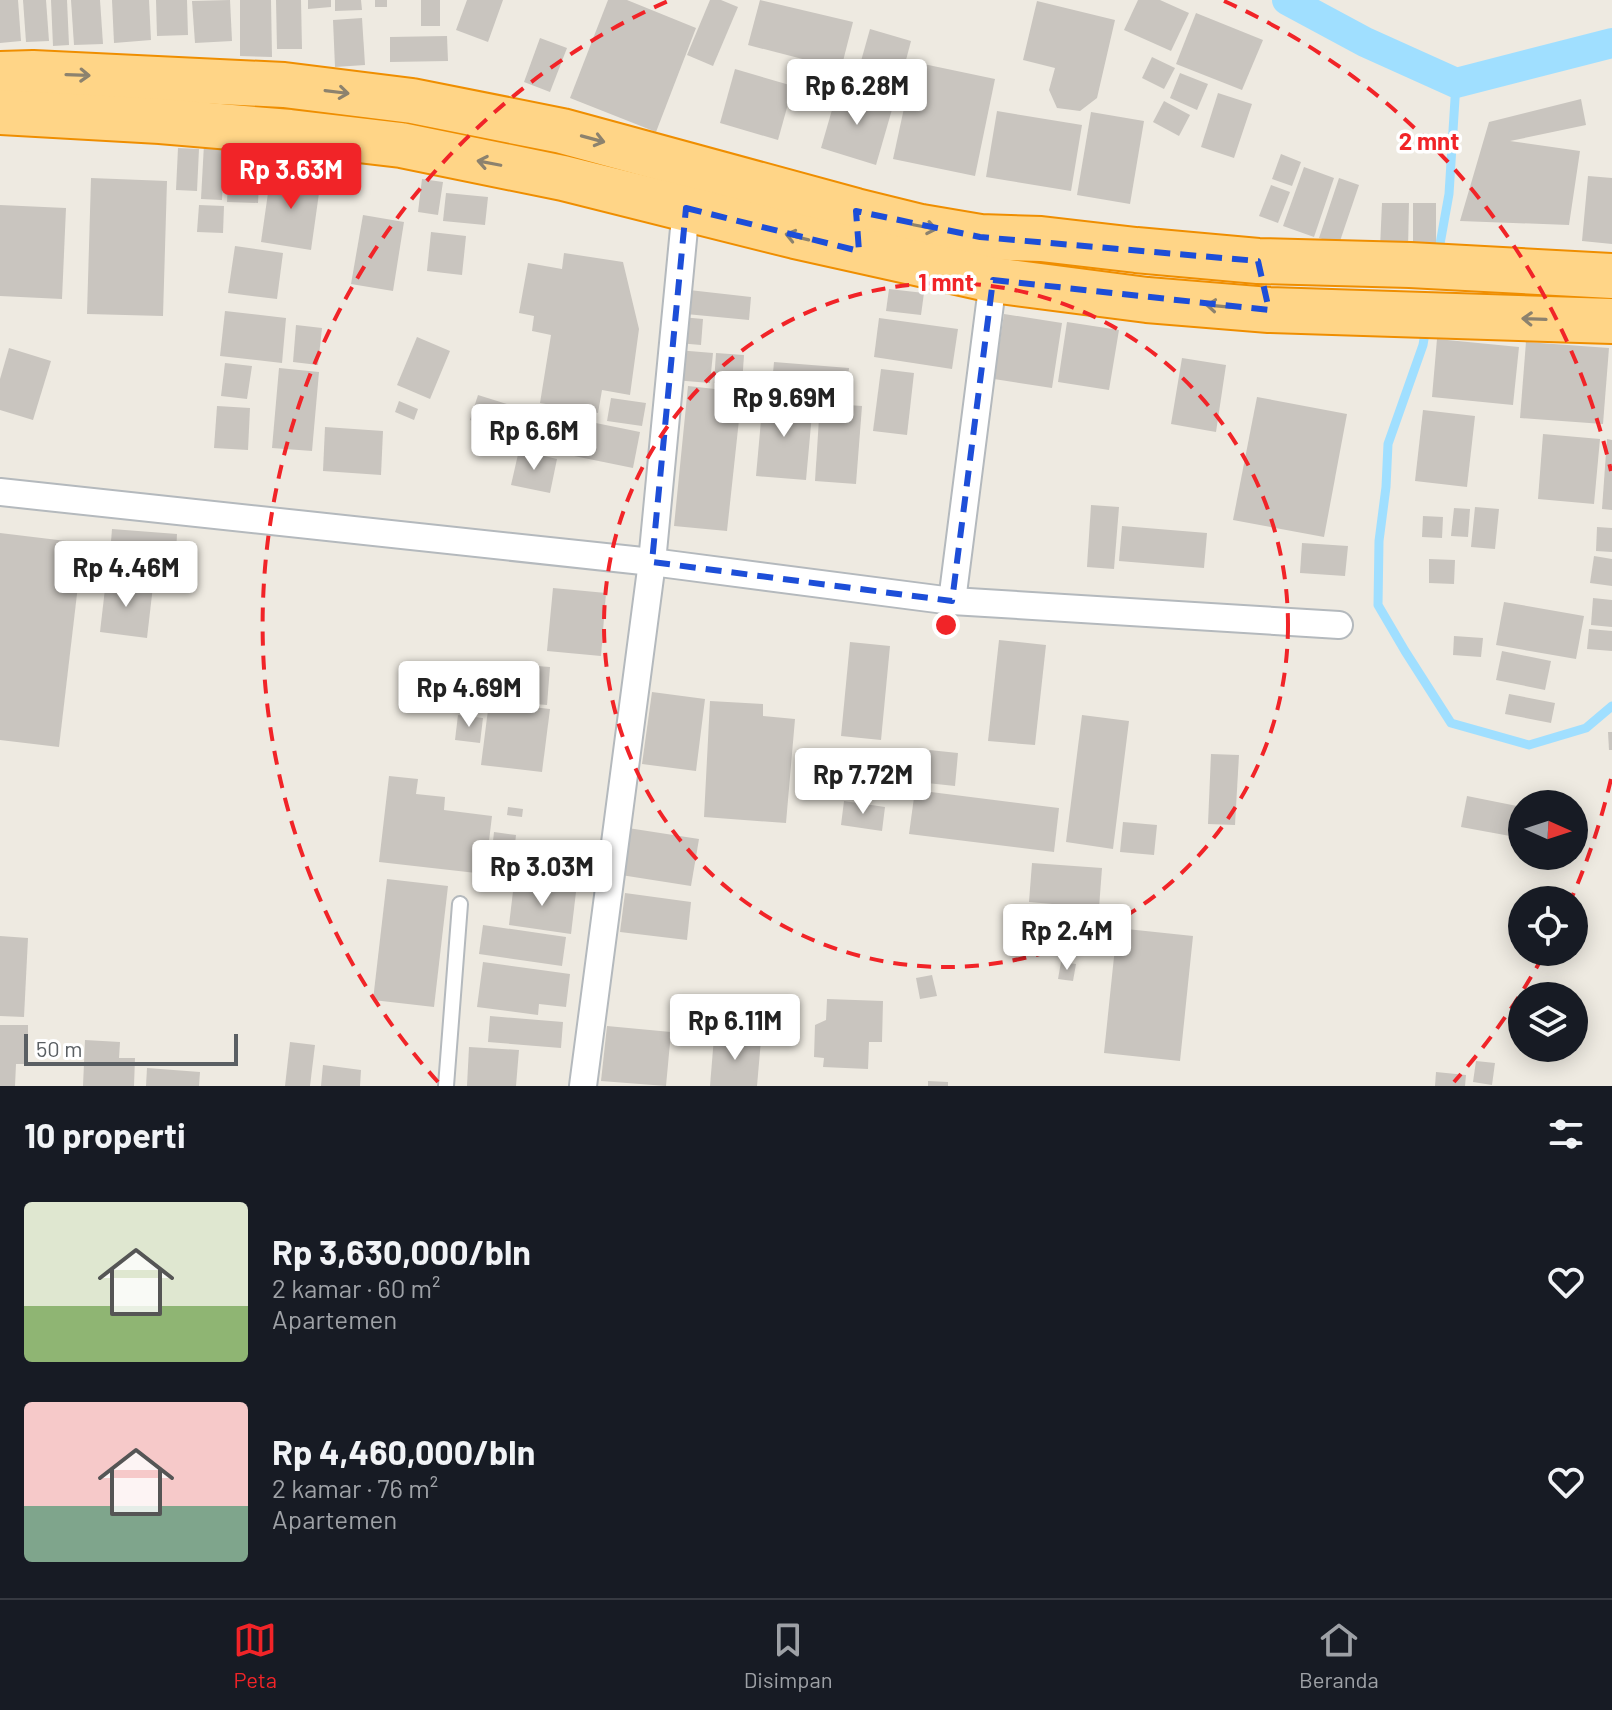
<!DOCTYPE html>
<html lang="id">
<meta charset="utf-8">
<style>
body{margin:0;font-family:Barlow,sans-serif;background:#20242c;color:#f1f3f6;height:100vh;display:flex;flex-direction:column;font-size:30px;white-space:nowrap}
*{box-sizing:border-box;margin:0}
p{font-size:26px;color:#9ea1a6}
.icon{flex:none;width:44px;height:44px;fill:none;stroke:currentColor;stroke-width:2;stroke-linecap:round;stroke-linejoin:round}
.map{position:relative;height:1086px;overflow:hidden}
.sheet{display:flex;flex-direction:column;background:#171b24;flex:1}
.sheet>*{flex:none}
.needle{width:52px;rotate:93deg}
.controls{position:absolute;left:1508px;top:790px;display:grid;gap:16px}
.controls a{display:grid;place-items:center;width:80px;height:80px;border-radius:50%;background:#171b24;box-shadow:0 4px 20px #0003;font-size:40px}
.scale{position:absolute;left:24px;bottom:20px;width:214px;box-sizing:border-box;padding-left:8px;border:4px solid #5a5f63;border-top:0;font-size:22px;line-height:28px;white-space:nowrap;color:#5a5f63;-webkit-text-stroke:6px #fff;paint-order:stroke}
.price{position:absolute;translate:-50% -68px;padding:0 18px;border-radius:8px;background:#fff;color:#222;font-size:26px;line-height:52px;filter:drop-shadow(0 2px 4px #0008)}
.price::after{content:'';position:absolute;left:50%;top:48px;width:24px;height:18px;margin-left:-12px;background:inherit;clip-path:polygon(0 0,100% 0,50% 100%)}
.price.on{background:#f12428;color:#fff}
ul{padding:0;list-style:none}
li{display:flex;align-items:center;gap:24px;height:200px;padding:0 24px}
li span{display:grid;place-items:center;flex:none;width:224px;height:160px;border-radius:8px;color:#555}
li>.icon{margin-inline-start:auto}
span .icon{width:96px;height:96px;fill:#fffc;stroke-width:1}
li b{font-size:34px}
h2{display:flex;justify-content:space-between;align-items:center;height:96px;padding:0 24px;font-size:34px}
.tabs{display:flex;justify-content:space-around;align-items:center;height:112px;border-top:2px solid #363941;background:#171b24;font-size:22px;color:#9ea1a6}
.tabs a{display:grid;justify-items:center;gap:4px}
.tabs .on{color:#f12428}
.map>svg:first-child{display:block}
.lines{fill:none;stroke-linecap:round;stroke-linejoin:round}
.stream{stroke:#a0dfff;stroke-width:9}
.canal{stroke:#a0dfff;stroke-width:30}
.building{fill:#c9c5bf}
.lane-casing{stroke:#b4b9bd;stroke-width:18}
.street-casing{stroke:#b4b9bd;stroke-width:30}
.highway-casing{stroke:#ef8e00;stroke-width:48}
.lane{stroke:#fff;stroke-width:14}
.street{stroke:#fff;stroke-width:26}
.highway{stroke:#ffd587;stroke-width:44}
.oneway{stroke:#8c826e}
.marked{fill:none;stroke:#1d4ed8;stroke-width:6;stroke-dasharray:16 10;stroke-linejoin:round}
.ring{fill:none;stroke:#f12428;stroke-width:4;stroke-dasharray:14 10}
.centre{fill:#f12428;stroke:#fff;stroke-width:4}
.ring-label{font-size:24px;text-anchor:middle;font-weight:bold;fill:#f12428;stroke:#fff;stroke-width:7;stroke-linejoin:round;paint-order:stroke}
</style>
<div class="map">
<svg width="1612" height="1086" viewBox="0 0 1612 1086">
<rect width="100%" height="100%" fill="#eeeae1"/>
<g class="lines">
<g class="stream">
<polyline points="1438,255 1449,194 1456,83"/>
<polyline points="1425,333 1423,345 1388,444 1386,487 1379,541 1378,605 1405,651 1451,723 1529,745 1586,728 1612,706"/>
</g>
<polyline class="canal" points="1287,0 1365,42 1456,83 1612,43"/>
</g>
<g class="building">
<polygon points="0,0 18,0 21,41 0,43"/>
<polygon points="23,0 46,0 49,41 26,42"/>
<polygon points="51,0 67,0 69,45 53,46"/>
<polygon points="71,0 100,0 103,44 74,45"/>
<polygon points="112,0 149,0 151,40 114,43"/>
<polygon points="156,0 187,0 188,35 157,36"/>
<polygon points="230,0 232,41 195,43 192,1"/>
<polygon points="240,0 271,0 272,57 240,56"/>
<polygon points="276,0 301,0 302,49 277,49"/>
<polygon points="308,0 331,0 331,7 308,9"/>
<polygon points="335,0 361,0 362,10 335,11"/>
<rect x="375" y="0" width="12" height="7"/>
<rect x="421" y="0" width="19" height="26"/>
<polygon points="467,0 503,0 488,42 456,30"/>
<polygon points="608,0 627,0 696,28 656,132 570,98"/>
<polygon points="710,0 721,0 738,7 713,66 687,55"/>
<polygon points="760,0 853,22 841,69 748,45"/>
<polygon points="1138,0 1160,0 1189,13 1171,51 1124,30"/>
<polygon points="1037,1 1115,20 1097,98 1080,111 1057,108 1049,90 1055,68 1023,60"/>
<polygon points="1196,13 1263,40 1242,90 1176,64"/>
<polygon points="362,18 365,65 335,67 333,20"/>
<polygon points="870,29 911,41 896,98 854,86"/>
<polygon points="447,36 448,61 390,62 390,37"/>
<polygon points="540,38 567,48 550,92 524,82"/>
<polygon points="1152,57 1175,68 1164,89 1142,78"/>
<polygon points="914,62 995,79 975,176 893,159"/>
<polygon points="735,69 793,86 778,140 720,123"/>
<polygon points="1180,73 1208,84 1197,110 1170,98"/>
<polygon points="838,89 893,106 876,165 821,148"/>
<polygon points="1218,93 1252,104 1234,158 1201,147"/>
<polygon points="1581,99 1586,125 1510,141 1580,151 1569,225 1460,221 1489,122"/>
<polygon points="1164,101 1190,115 1179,136 1153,122"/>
<polygon points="997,111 1082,125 1071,191 986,177"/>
<polygon points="1091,112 1144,121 1130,204 1077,195"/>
<polygon points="204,144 225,145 222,200 201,199"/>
<polygon points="230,145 261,147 258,203 227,202"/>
<polygon points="178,148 199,149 197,191 176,190"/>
<polygon points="1281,154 1301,162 1292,186 1272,179"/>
<polygon points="1304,167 1334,178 1314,237 1283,226"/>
<polygon points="271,172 321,179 311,250 261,242"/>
<polygon points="1588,176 1612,178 1612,244 1582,241"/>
<polygon points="91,178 167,181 163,316 87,314"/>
<polygon points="1339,178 1359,185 1339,244 1319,238"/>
<polygon points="422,179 443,182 438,215 418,212"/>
<polygon points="1271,185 1290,192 1278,223 1259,216"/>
<polygon points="446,193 488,197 485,225 443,221"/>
<polygon points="1382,203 1409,203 1408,249 1380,248"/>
<rect x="1413" y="203" width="23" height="44"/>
<polygon points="0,205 66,208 62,299 0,296"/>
<polygon points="199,205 224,206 223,233 197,232"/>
<polygon points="363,215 404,222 393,291 351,284"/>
<polygon points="431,232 466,236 462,275 427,271"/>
<polygon points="235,246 283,253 277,299 228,293"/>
<polygon points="564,253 623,262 639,329 630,395 602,390 598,413 540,403 551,335 532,331 534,316 519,313 528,263 562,269"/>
<polygon points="889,289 924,293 921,315 886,311"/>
<polygon points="689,290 751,297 749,320 686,314"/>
<polygon points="225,311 286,318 282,363 220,356"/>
<polygon points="1004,314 1062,323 1052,388 994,379"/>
<polygon points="681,317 703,319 701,345 678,343"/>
<polygon points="879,318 958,329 952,369 874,357"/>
<polygon points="1067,322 1119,330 1109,390 1058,382"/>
<polygon points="296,325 322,328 318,365 293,362"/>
<polygon points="417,337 450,351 430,399 397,385"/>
<polygon points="1437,339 1519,347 1513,405 1432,397"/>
<polygon points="1526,342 1609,348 1603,424 1520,418"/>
<polygon points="9,348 51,361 33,420 0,410 0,379"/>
<polygon points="677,350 713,353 710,383 674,380"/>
<polygon points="716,353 744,355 742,385 714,383"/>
<polygon points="1182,358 1226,365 1216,432 1171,424"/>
<polygon points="774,362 849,368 846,401 771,395"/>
<polygon points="225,363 252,366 247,399 221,396"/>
<polygon points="279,368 319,372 312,451 272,448"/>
<polygon points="881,369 914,373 907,435 873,431"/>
<polygon points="688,386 742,392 727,531 674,526"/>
<polygon points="478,395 510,405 502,430 470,420"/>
<polygon points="1257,397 1347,414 1324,537 1233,520"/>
<polygon points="611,398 646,403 642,426 607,421"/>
<polygon points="763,398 813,403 806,480 756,476"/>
<polygon points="399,401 418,409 414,420 395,412"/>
<polygon points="820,403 862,406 856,484 815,481"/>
<polygon points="217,406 250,408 248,450 214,448"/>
<polygon points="527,409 640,432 633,468 520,445"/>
<polygon points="1423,410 1475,416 1467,487 1415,481"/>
<polygon points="325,427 383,431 381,475 323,471"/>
<polygon points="1543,434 1600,439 1594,504 1538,499"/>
<polygon points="1607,439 1612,440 1612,510 1602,509"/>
<polygon points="519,450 557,459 550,493 511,485"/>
<polygon points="1091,505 1119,507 1114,569 1087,567"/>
<polygon points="1475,507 1499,509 1495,549 1471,547"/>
<polygon points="1454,508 1470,509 1468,537 1451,536"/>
<polygon points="1423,516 1443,517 1442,538 1422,537"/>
<polygon points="1122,526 1207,533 1204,568 1119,561"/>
<polygon points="1597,527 1612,528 1612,552 1596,551"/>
<polygon points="112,529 177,534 175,572 109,567"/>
<polygon points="0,533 83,543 59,747 0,740"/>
<polygon points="1302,543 1348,546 1345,576 1300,573"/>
<polygon points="1594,556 1612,559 1612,586 1590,583"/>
<polygon points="1429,559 1455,560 1454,584 1429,583"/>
<polygon points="106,580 153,586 147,638 100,632"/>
<polygon points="553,588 606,593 601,656 547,651"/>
<polygon points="1593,598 1612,600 1612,627 1591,625"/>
<polygon points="1504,602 1584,616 1576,659 1496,645"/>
<polygon points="1589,629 1612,631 1612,651 1587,649"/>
<polygon points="1454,636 1483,638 1481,657 1453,655"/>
<polygon points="999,640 1046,645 1035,745 988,741"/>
<polygon points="850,642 890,646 881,740 841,736"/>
<polygon points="1502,651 1551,661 1545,690 1496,680"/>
<polygon points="484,662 550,667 547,705 481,700"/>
<polygon points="652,692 705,699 696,771 642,764"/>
<polygon points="1509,694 1555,703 1551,723 1505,714"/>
<polygon points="710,701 763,704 763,716 795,719 786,823 704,817"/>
<polygon points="489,702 550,709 542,772 481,765"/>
<polygon points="458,715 483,718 480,743 455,740"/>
<polygon points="1082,715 1129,721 1113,849 1066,842"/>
<polygon points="1608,732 1612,732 1612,750 1609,750"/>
<polygon points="910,748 958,753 955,786 908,781"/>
<polygon points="1211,754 1239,755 1235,825 1208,824"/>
<polygon points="389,776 418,779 416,794 445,797 444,810 492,816 485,874 379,862"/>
<polygon points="915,790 1059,808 1054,852 909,834"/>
<polygon points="1467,796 1522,807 1521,838 1461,827"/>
<polygon points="844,801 885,807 882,831 841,825"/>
<polygon points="508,807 523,809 522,817 507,815"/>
<polygon points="1123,822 1157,825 1154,855 1120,852"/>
<polygon points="628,828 699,839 691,886 621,875"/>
<polygon points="494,832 516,835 515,844 575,852 570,889 489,879"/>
<polygon points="1032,863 1102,868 1099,908 1029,902"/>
<polygon points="387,879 448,886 434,1007 373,1000"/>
<polygon points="514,883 576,892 571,934 509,925"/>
<polygon points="625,893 691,902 687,940 620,932"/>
<polygon points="483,925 566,937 562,966 479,954"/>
<polygon points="1117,928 1193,936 1180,1061 1104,1053"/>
<polygon points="0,936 28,938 24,1017 0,1016"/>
<polygon points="483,962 570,974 566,1007 539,1004 538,1015 477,1007"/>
<polygon points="1061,962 1076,964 1073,981 1058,979"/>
<polygon points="932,975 937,996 920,999 916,978"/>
<polygon points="827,999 883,1001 882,1042 869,1042 868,1069 823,1067 824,1058 814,1057 815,1025 826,1020"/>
<polygon points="490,1016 563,1022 561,1048 488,1042"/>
<polygon points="0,1025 28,1025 28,1064 16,1064 15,1086 0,1086"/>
<polygon points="607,1026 671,1032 666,1086 601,1081"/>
<polygon points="714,1037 761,1040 757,1086 710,1086"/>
<polygon points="85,1040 120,1042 119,1058 135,1058 134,1086 83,1086"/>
<polygon points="290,1042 315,1045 310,1086 285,1086"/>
<polygon points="469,1047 519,1050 516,1086 467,1086"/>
<polygon points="1476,1061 1495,1063 1492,1085 1473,1082"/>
<polygon points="323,1065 361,1070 360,1086 321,1086"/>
<polygon points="147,1068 200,1072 199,1086 146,1086"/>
<polygon points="1436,1072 1466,1075 1465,1086 1435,1086"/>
<polygon points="928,1081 948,1082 948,1086 928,1086"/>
</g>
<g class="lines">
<defs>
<polyline id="lane" points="446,1086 460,904"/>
<g id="street">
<polyline points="0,492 652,562 952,601 1339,625"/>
<polyline points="952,601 993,280"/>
<polyline points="583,1086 652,562 686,208"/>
</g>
<g id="highway">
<polyline points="0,74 33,73 284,85 412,101 562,131 856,211 921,227 980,237 1041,239 1136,250 1258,261 1410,265 1612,276"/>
<polyline points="0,112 160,121 290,132 401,145 563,178 795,236 993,280 1147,300 1269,310 1612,321"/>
</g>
</defs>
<use href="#lane" class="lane-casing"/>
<use href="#street" class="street-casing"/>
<use href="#highway" class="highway-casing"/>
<use href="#lane" class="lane"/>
<use href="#street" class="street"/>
<use href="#highway" class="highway"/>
</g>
<defs><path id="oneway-shaft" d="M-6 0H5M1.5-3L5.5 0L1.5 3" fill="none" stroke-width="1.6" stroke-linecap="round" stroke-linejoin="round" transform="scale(2)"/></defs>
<g class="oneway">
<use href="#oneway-shaft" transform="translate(78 75) rotate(2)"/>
<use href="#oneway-shaft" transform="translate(337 92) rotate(7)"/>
<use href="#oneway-shaft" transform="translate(593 139) rotate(15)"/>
<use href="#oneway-shaft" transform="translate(489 163) rotate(-169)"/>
<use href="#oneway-shaft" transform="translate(925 227) rotate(11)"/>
<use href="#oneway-shaft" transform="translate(797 237) rotate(-166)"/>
<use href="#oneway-shaft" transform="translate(1218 306) rotate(-175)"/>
<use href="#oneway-shaft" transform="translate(1534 319) rotate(-178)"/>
</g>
<path class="marked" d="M686,208L859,251L856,211L980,237L1258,261L1269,310L993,280L952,601L652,562Z"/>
<g class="ring">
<circle cx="946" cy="625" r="342"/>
<path d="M1611 779A683 683 0 0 1 1572 897M1543 956A683 683 0 0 1 1454 1082M438 1082A683 683 0 0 1 668 1M1224 1A683 683 0 0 1 1611 471"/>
</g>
<circle cx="946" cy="625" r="12" class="centre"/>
<g class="ring-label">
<text x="1429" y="150">2 mnt</text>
<text x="946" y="291">1 mnt</text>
</g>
</svg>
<div class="controls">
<a><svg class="needle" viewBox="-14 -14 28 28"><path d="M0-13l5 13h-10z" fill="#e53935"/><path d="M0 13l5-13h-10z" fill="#9ea1a6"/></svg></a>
<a><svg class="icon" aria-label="locate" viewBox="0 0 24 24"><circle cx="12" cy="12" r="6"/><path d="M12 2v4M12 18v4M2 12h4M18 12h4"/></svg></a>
<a><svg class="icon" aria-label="layers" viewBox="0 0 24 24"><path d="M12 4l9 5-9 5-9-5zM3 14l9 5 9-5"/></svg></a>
</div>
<div class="scale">50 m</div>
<b class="price" style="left:857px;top:127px">Rp 6.28M</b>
<b class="price on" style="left:291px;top:211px">Rp 3.63M</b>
<b class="price" style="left:784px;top:439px">Rp 9.69M</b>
<b class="price" style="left:534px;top:472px">Rp 6.6M</b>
<b class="price" style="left:126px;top:609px">Rp 4.46M</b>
<b class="price" style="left:469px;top:729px">Rp 4.69M</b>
<b class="price" style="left:863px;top:816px">Rp 7.72M</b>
<b class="price" style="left:542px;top:908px">Rp 3.03M</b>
<b class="price" style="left:1067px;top:972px">Rp 2.4M</b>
<b class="price" style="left:735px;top:1062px">Rp 6.11M</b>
</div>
<section class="sheet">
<h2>10 properti<svg class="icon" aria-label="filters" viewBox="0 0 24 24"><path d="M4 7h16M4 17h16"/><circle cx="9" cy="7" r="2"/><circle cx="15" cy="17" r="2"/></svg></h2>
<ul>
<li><span style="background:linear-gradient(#dfe7d0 65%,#8fb573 0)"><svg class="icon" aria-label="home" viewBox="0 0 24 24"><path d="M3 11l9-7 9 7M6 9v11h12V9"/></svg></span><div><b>Rp 3,630,000/bln</b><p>2 kamar · 60 m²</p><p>Apartemen</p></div><svg class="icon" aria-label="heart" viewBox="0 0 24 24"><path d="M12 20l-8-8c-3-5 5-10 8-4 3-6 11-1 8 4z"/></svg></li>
<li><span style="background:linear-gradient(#f6c9c9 65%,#7fa58c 0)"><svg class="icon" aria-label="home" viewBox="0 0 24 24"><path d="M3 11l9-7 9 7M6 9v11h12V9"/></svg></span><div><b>Rp 4,460,000/bln</b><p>2 kamar · 76 m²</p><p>Apartemen</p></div><svg class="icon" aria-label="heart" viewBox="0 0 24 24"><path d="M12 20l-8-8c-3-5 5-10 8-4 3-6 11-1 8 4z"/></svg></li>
</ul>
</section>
<nav class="tabs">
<a class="on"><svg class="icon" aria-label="map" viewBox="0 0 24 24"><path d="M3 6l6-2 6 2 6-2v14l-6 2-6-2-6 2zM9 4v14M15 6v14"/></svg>Peta</a>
<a><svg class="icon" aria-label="saved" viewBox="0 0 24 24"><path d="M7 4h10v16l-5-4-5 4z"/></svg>Disimpan</a>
<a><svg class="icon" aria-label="home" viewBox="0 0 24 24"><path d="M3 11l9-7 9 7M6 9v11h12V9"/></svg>Beranda</a>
</nav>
